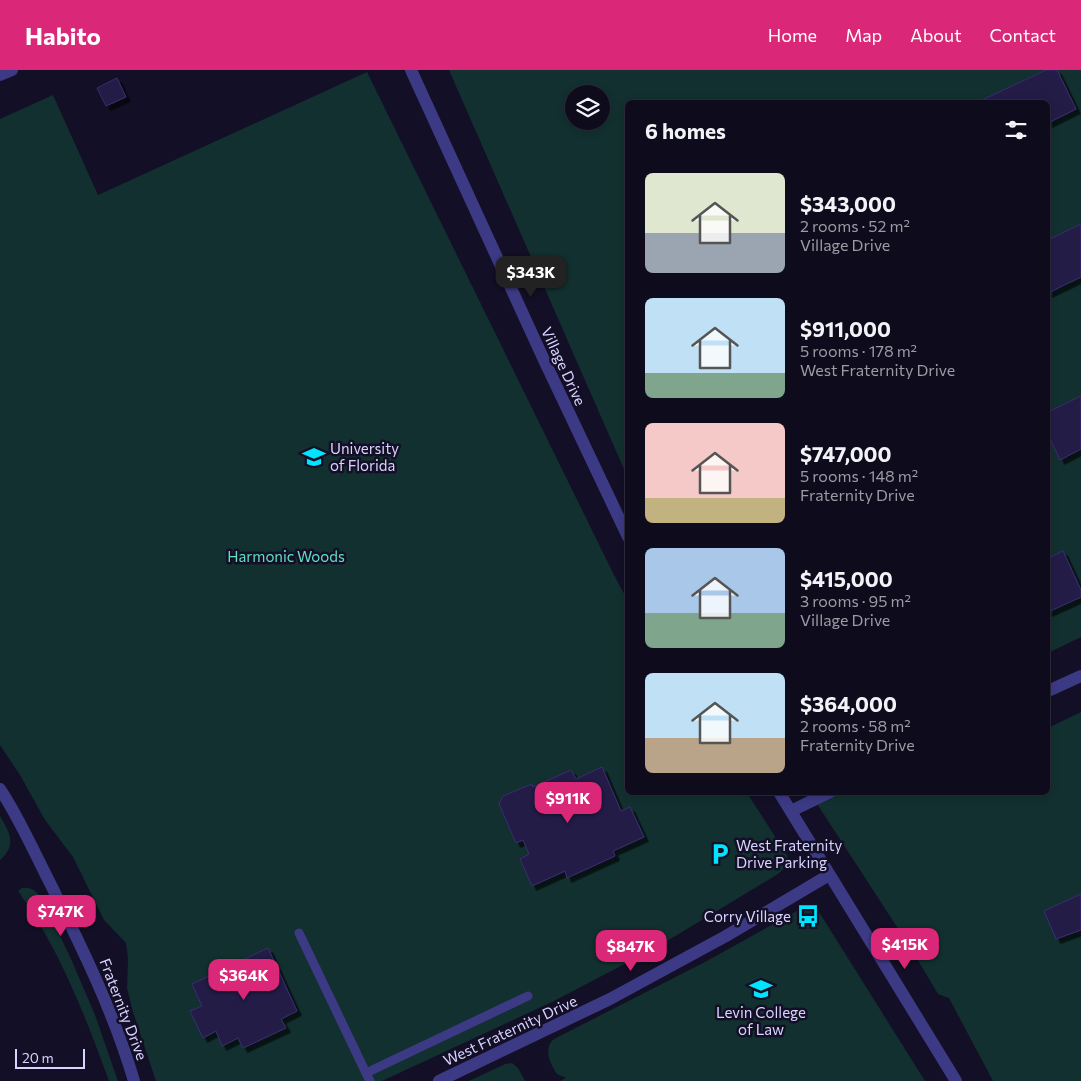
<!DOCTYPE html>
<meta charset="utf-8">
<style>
body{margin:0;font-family:Commissioner,sans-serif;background:#1c1929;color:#f1f3f6;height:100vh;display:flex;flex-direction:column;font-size:19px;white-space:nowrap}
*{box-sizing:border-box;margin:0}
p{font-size:16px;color:#9b9ba3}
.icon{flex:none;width:28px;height:28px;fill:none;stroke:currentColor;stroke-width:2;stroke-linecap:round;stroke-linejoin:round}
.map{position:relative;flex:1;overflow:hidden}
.sheet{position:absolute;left:625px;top:30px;width:425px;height:695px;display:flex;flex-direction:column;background:#0e0b1c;border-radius:8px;box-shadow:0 2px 8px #0003,0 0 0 1px #2e2b3b}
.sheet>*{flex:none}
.tools{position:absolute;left:565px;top:15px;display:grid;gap:10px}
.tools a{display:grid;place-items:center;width:45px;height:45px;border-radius:50%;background:#0e0b1c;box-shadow:0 2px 8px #0003,0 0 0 1px #2e2b3b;font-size:25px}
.scale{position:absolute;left:15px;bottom:12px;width:70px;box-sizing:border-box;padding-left:5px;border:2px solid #d9d4ff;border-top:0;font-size:14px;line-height:18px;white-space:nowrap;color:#d9d4ff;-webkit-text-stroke:4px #130f26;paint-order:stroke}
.price{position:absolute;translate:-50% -42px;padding:0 11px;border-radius:10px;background:#db2777;color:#fff;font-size:16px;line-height:32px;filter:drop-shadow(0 1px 2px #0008)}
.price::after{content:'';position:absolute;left:50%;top:30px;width:15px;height:11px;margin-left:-8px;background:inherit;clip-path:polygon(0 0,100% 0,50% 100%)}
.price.current{background:#222;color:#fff}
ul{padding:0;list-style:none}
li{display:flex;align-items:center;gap:15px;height:125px;padding:0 20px}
li span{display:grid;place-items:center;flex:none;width:140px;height:100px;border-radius:8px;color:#555}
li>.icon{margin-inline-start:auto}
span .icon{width:60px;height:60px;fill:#fffc;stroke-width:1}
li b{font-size:21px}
h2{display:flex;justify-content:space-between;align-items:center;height:60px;padding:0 20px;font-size:21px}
header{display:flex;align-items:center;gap:30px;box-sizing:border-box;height:70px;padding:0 25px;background:#db2777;color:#fff}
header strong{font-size:24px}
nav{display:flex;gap:28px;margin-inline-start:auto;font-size:18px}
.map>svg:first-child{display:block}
.green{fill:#12302f;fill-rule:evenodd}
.building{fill:#241b47;stroke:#3b2d73;filter:url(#shadow)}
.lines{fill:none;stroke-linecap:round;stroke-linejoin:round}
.service{stroke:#3d3a85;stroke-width:9}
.minor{stroke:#3d3a85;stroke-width:12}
.labels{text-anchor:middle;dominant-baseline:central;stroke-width:5;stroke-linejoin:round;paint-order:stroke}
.street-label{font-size:15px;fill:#d9d4ff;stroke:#130f26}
.poi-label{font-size:15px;fill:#d9d4ff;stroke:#130f26;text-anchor:start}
.park-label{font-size:15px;fill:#5fe0c0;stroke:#130f26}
</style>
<header>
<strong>Habito</strong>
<nav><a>Home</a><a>Map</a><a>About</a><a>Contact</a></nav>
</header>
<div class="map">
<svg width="1081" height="1011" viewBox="0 0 1081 1011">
<defs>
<filter id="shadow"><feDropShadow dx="4.5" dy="4.5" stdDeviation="0" flood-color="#0009"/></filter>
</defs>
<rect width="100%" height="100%" fill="#130f26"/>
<g class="green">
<path d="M449,0H1046L978,32H628L627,406ZM574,24H601V51H574Z"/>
<polygon points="1057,0 1081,0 1081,154 1048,170 1048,53 1076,39"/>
<polygon points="367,2 614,505 627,529 628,722 747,723 787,785 789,794 778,804 657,877 554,931 382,1011 156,1011 133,942 127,918 128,888 126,873 104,850 73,787 45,750 20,705 0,675 0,49 53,25 98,125"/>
<polygon points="1081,207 1081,326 1048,342 1048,223"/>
<polygon points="1048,364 1060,389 1081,379 1081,520 1063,481 1048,488"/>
<polygon points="1081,527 1081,567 1048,583 1048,542"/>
<polygon points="1081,642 1081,1011 993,1011 949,928 938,924 910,877 810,723 1048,722 1048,658"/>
<path d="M0,746C10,763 17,775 0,790Z"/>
<path d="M22,818C32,816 38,823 43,830L71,889L95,945L118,1011H109C85,945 59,878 18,821Z"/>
<path d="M806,836L814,838L819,842L925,1011H560L566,1008L557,1004C550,994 543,978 554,969L703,893Z"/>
<polygon points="512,993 518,998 525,1011 469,1011 505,994"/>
</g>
<g class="building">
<polygon points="1046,0 1057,0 1076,39 1048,53 1048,32 978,32"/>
<polygon points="117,8 126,27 106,36 97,18"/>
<polygon points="1081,154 1081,207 1048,223 1048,170"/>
<polygon points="1081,326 1081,379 1060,390 1048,364 1048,342"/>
<polygon points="1063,481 1081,520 1081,527 1048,542 1048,488"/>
<polygon points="602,697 621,741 630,737 644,767 613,781 615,786 567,808 565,801 532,816 520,789 529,784 523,770 516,773 499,734 503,726 532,714 533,717 571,700 576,709"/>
<polygon points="1081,824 1081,860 1056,869 1044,841"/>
<polygon points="268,878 297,941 281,949 286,958 243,978 238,968 222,976 216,961 203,968 190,941 202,936 192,914"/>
</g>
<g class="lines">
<g class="service">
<polyline points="299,863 366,1003"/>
<polyline points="370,1011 366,1003 528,926"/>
</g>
<g class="minor">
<polyline points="411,0 544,290 628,467"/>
<polyline points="0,5 12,0"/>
<polyline points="1048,621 1081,606"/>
<path d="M0,719C20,749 35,784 52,817C83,880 114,943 134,1011"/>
<polyline points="779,722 956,1011"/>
<polyline points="791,741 830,722"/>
<polyline points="439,1011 610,929 726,866 829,805"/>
</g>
</g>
<defs>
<symbol id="university-bare" viewBox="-9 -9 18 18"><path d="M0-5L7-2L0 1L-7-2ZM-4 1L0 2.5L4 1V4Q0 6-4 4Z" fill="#00e5ff" stroke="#130f26" stroke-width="2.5" paint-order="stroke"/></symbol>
<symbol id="parking-bare" viewBox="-9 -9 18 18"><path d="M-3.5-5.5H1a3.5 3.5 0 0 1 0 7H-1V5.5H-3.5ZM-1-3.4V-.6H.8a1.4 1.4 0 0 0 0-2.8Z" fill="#00e5ff" stroke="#130f26" stroke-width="2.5" paint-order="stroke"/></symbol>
<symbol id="bus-bare" viewBox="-9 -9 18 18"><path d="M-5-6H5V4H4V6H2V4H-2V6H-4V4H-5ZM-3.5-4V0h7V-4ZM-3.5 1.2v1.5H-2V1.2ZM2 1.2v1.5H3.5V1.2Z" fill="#00e5ff" stroke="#130f26" stroke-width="2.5" paint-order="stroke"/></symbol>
</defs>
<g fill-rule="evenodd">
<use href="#university-bare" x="298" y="371" width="32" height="32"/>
<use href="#parking-bare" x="704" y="768" width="32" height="32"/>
<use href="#bus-bare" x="792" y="830" width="32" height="32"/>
<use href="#university-bare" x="745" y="903" width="32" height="32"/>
</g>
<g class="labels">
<g class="street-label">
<text transform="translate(564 296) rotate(65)">Village Drive</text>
<text transform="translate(124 939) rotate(69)">Fraternity Drive</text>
<text transform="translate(510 960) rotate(-25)">West Fraternity Drive</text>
</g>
<g class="poi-label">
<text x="330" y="378">University<tspan x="330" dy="17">of Florida</tspan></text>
<text x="736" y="775">West Fraternity<tspan x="736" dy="17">Drive Parking</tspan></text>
<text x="791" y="846" text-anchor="end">Corry Village</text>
<text x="761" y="942" text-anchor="middle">Levin College<tspan x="761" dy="17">of Law</tspan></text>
</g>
<g class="park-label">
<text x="286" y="486">Harmonic Woods</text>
</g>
</g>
</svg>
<div class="tools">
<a><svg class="icon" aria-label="layers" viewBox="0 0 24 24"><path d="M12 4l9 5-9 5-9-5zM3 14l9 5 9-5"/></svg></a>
</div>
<div class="scale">20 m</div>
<b class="price current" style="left:531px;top:228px">$343K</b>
<b class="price" style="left:568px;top:754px">$911K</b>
<b class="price" style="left:61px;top:867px">$747K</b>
<b class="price" style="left:905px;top:900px">$415K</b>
<b class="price" style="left:631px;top:902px">$847K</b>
<b class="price" style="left:244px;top:931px">$364K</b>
<section class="sheet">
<h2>6 homes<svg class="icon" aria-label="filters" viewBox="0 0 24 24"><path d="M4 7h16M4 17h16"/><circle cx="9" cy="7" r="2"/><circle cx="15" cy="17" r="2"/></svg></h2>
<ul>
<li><span style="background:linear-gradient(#dfe7d0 60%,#9aa5b1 0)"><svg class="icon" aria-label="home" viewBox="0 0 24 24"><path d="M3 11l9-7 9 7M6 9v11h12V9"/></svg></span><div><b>$343,000</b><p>2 rooms · 52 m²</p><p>Village Drive</p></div></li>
<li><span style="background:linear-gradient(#bfe0f5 75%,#7fa58c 0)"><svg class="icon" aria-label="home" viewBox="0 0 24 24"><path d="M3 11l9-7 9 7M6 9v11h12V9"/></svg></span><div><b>$911,000</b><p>5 rooms · 178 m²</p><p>West Fraternity Drive</p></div></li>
<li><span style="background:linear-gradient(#f6c9c9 75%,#c2b280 0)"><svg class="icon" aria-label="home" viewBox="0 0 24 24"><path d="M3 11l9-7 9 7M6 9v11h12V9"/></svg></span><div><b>$747,000</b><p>5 rooms · 148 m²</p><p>Fraternity Drive</p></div></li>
<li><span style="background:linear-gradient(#a9c7e8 65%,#7fa58c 0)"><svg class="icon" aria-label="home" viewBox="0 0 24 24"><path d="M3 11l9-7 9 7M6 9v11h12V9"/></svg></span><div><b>$415,000</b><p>3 rooms · 95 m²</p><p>Village Drive</p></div></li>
<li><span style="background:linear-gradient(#bfe0f5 65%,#b9a48a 0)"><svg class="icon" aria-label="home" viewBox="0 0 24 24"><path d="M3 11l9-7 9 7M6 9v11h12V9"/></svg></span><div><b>$364,000</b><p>2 rooms · 58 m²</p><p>Fraternity Drive</p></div></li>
</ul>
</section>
</div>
